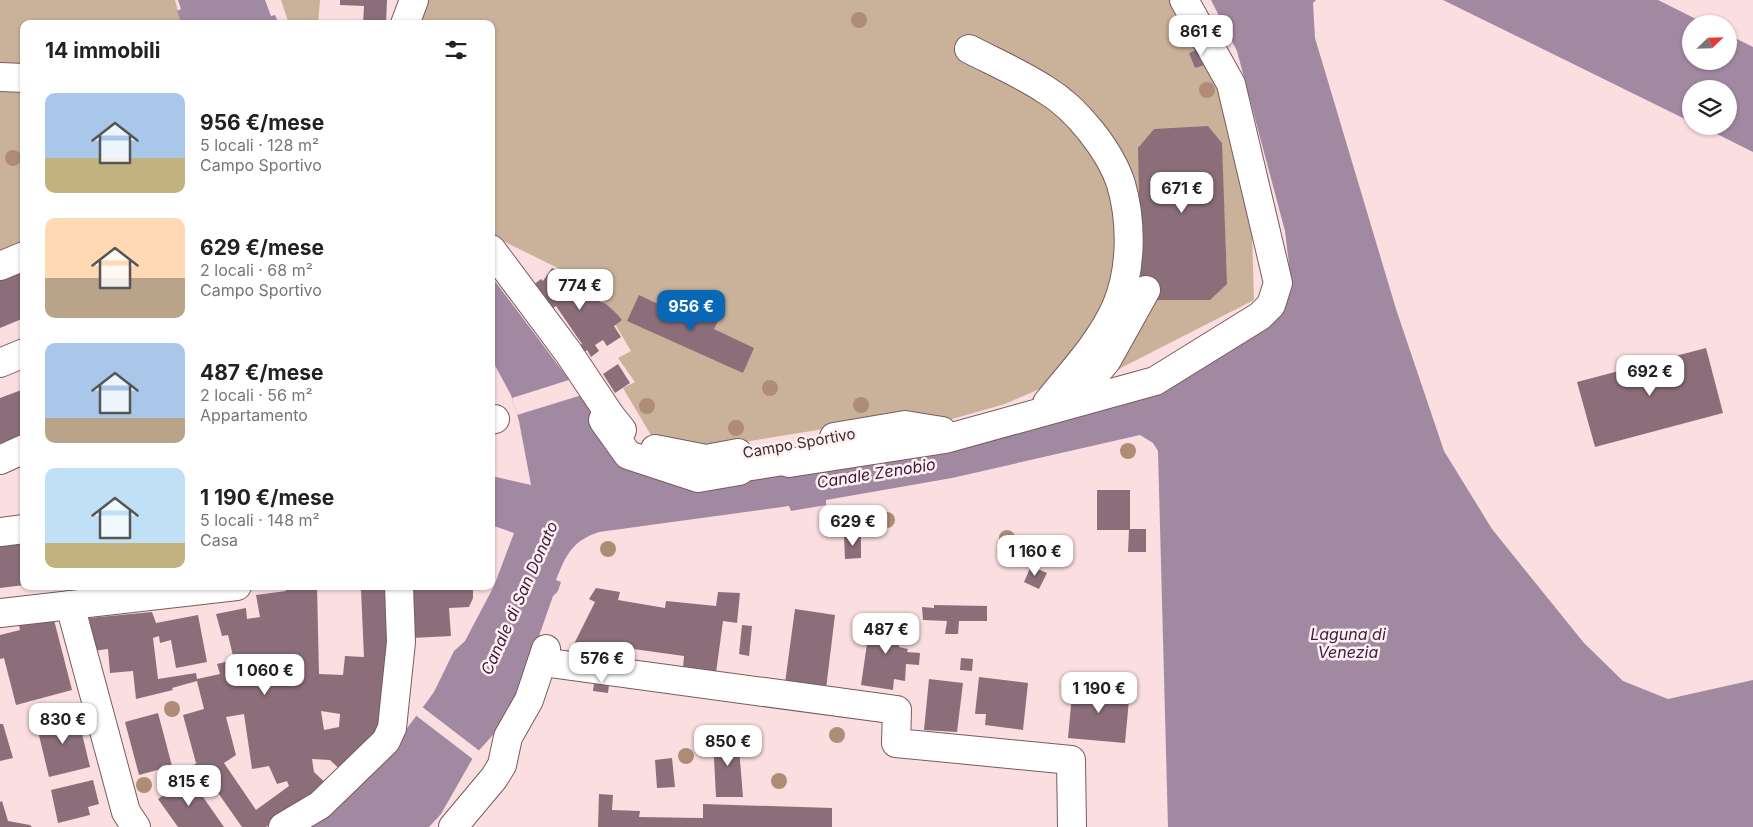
<!DOCTYPE html>
<html lang="it">
<meta charset="utf-8">
<style>
body{margin:0;font-family:Inter,sans-serif;background:#f6f6f6;color:#222;height:100vh;display:flex;flex-direction:column;font-size:19px;white-space:nowrap}
*{box-sizing:border-box;margin:0}
p{font-size:16px;color:#767676}
.icon{flex:none;width:28px;height:28px;fill:none;stroke:currentColor;stroke-width:2;stroke-linecap:round;stroke-linejoin:round}
.map{position:relative;flex:1;overflow:hidden}
.sheet{position:absolute;left:20px;top:20px;width:475px;height:570px;display:flex;flex-direction:column;background:#fff;border-radius:10px;box-shadow:0 1px 4px #0004}
.sheet>*{flex:none}
.needle{width:32px;rotate:67deg}
.fabs{position:absolute;left:1682px;top:15px;display:grid;gap:10px}
.fabs a{display:grid;place-items:center;width:55px;height:55px;border-radius:50%;background:#fff;box-shadow:0 1px 4px #0004;font-size:25px}
.price{position:absolute;translate:-50% -42px;padding:0 11px;border-radius:10px;background:#fff;color:#222;font-size:16px;line-height:32px;filter:drop-shadow(0 1px 2px #0008)}
.price::after{content:'';position:absolute;left:50%;top:30px;width:15px;height:11px;margin-left:-8px;background:inherit;clip-path:polygon(0 0,100% 0,50% 100%)}
.price.current{background:#0968b5;color:#fff}
ul{padding:0;list-style:none}
li{display:flex;align-items:center;gap:15px;height:125px;padding:0 25px}
li span{display:grid;place-items:center;flex:none;width:140px;height:100px;border-radius:10px;color:#555}
li>.icon{margin-inline-start:auto}
span .icon{width:60px;height:60px;fill:#fffc;stroke-width:1}
li b{font-size:21px}
h2{display:flex;justify-content:space-between;align-items:center;height:60px;padding:0 25px;font-size:21px}
.map>svg:first-child{display:block}
.green{fill:#cab29a}
.water{fill:#a289a2}
.pier{fill:#fbdedf}
.building{fill:#8b6e7a;fill-rule:evenodd}
.lines{fill:none;stroke-linecap:round;stroke-linejoin:round}
.minor-casing{stroke:#7a5b5c;stroke-width:30}
.minor{stroke:#fff;stroke-width:28}
.tree{fill:#af8c75}
.labels{text-anchor:middle;dominant-baseline:central;stroke-width:5;stroke-linejoin:round;paint-order:stroke}
.street-label{font-size:15px;fill:#3c2e2f;stroke:#feeff0}
.water-label{font-size:16px;font-style:italic;fill:#3d1b3f;stroke:#feeff0}
</style>
<div class="map">
<svg width="1753" height="827" viewBox="0 0 1753 827">
<rect width="100%" height="100%" fill="#fbdedf"/>
<g class="green">
<polygon points="0,0 175,0 181,22 185,20 186,24 24,24 24,244 0,254"/>
<polygon points="281,0 320,0 318,24 289,24"/>
<polygon points="422,0 1178,0 1234,114 1250,166 1254,300 1117,370 1088,342 1044,387 1005,404 938,423 916,414 707,448 655,442 623,388 635,382 618,358 631,351 592,285 491,235 491,24 414,24"/>
</g>
<g class="water">
<polygon points="178,0 265,0 271,16 275,15 279,24 186,24 184,20 181,22 177,11 181,9"/>
<path d="M1211,0H1316L1313,3L1315,38L1396,309L1444,451L1492,529L1584,643L1623,681L1668,699L1753,680V827H1168L1158,451L1153,443L1140,435L952,478L826,500V505L791,511L789,506L599,532C572,541 566,555 556,580L561,582L558,591L553,596L531,659L514,700L500,727L474,756L441,814L429,827H296L404,732L423,707L434,692L454,651L465,641L494,586L514,533L491,525L492,476L531,485L519,421L511,395L491,358V276L582,397L624,459L695,483L1145,389L1283,305L1292,289L1285,231L1237,51Z"/>
<polygon points="1443,0 1658,0 1706,24 1691,24 1691,61 1729,61 1729,35 1753,47 1753,152 1701,126 1729,126 1729,89 1691,89 1691,122"/>
</g>
<g class="pier">
<polygon points="572,379 582,395 517,415 512,398"/>
<polygon points="421,706 481,752 474,760 414,714"/>
</g>
<g class="building">
<polygon points="340,0 387,0 386,24 363,24 364,6 340,5"/>
<polygon points="1207,46 1214,62 1195,68 1189,53"/>
<polygon points="1208,126 1222,143 1227,284 1210,300 1157,300 1141,286 1138,148 1154,129"/>
<polygon points="24,267 24,318 0,328 0,276"/>
<polygon points="552,268 575,279 573,281 576,283 575,284 585,290 589,297 606,304 616,313 622,320 614,326 621,337 607,346 603,340 595,345 599,351 591,357 587,350 579,356 575,349 582,344 556,306 553,308 549,303 547,305 533,285 541,279 543,281"/>
<polygon points="639,295 679,314 683,304 718,321 714,329 754,348 743,373 627,321"/>
<polygon points="1706,348 1723,413 1595,447 1577,382"/>
<polygon points="618,364 630,383 615,393 603,374"/>
<polygon points="24,389 24,441 0,451 0,398"/>
<polygon points="1097,490 1130,490 1130,529 1146,529 1146,552 1128,552 1129,530 1097,530"/>
<polygon points="24,536 24,585 0,588 0,539"/>
<polygon points="844,536 861,536 861,558 845,559"/>
<polygon points="1031,566 1047,573 1039,589 1024,582"/>
<path d="M285,586H317L319,674L343,675L345,656L364,657L361,590H366V586H386L389,659L382,737L346,775L330,760L312,759L314,772L331,788L317,792L266,827H242L204,773L200,777L192,766L200,761L196,763L183,715L204,709L197,681L172,688L173,690L136,699L133,671L110,673L108,649L93,651L89,618L152,612L156,623L198,615L207,662L176,668L171,640L160,643L159,636L153,638L158,679L196,673L197,679L220,674L217,664L234,660L228,635L222,636L216,614L246,608L247,619L260,617L256,595L286,591ZM321,711L340,714L339,727L324,730ZM244,714L252,769L269,766L277,784L287,781L289,786L256,810L224,763L236,755L226,717Z"/>
<polygon points="410,586 473,586 473,598 469,607 449,608 451,636 412,638"/>
<polygon points="596,588 620,592 618,600 665,608 666,601 716,606 718,592 740,593 737,623 723,621 716,673 683,668 684,656 619,647 616,660 594,656 572,648 595,602 589,599"/>
<polygon points="934,605 987,606 987,621 959,621 958,634 945,634 947,621 923,620 922,607 934,608"/>
<polygon points="795,609 835,615 826,689 785,683"/>
<polygon points="53,616 72,690 16,705 4,658 0,659 0,635 20,630 19,625"/>
<polygon points="871,616 896,620 900,624 899,647 908,649 907,652 920,653 919,665 906,664 905,681 894,679 893,690 861,685"/>
<polygon points="742,625 752,626 749,656 739,654"/>
<polygon points="961,658 973,659 972,671 960,670"/>
<polygon points="595,676 610,677 608,693 593,691"/>
<polygon points="979,677 1028,683 1023,730 985,725 986,714 975,714"/>
<polygon points="929,679 963,683 957,732 924,730"/>
<polygon points="1073,684 1130,689 1125,743 1068,738"/>
<polygon points="77,713 90,767 49,777 36,723"/>
<polygon points="158,713 172,766 139,775 125,722"/>
<polygon points="0,724 3,724 13,758 0,761"/>
<polygon points="738,736 743,797 716,797 713,738"/>
<polygon points="672,758 675,787 657,788 655,760"/>
<polygon points="189,777 224,827 178,827 158,799"/>
<polygon points="93,780 99,804 88,807 90,815 58,823 51,790"/>
<polygon points="599,794 613,795 612,810 640,811 639,817 703,818 703,804 832,808 832,827 598,827"/>
<polygon points="2,801 8,821 30,825 32,827 0,827 0,802"/>
</g>
<g class="lines">
<defs>
<g id="minor">
<polyline points="405,24 414,0"/>
<path d="M969,49C994,62 1022,74 1046,90C1076,108 1110,150 1121,184C1132,222 1132,270 1116,307C1100,343 1071,373 1047,403"/>
<polyline points="0,77 24,78"/>
<polyline points="491,249 568,352 610,415 622,430"/>
<polyline points="0,266 24,256"/>
<polyline points="0,363 24,353"/>
<polyline points="1061,399 1079,394 1107,360 1146,290"/>
<polyline points="610,415 603,420 628,455 698,478 739,471 745,467 783,461 789,463 945,439 1155,381 1260,316 1271,305 1278,283 1231,84 1184,0"/>
<polyline points="491,420 495,419"/>
<polyline points="834,437 905,425 942,431"/>
<polyline points="655,449 706,459 738,453"/>
<polyline points="0,460 24,449"/>
<polyline points="0,532 24,529"/>
<polyline points="70,605 126,812 136,827"/>
<polyline points="0,613 237,586"/>
<polyline points="542,662 897,710 896,743 1071,760 1072,827"/>
<polyline points="283,827 320,805 386,741 392,728 401,642 399,586"/>
<polyline points="453,827 494,778 502,765 508,737 529,700 546,649"/>
</g>
</defs>
<use href="#minor" class="minor-casing"/>
<use href="#minor" class="minor"/>
</g>
<g class="tree">
<circle cx="859" cy="20" r="8"/>
<circle cx="1207" cy="90" r="8"/>
<circle cx="13" cy="158" r="8"/>
<circle cx="770" cy="388" r="8"/>
<circle cx="861" cy="405" r="8"/>
<circle cx="647" cy="406" r="8"/>
<circle cx="736" cy="428" r="8"/>
<circle cx="1128" cy="451" r="8"/>
<circle cx="887" cy="520" r="8"/>
<circle cx="1007" cy="538" r="8"/>
<circle cx="608" cy="549" r="8"/>
<circle cx="172" cy="709" r="8"/>
<circle cx="837" cy="735" r="8"/>
<circle cx="686" cy="756" r="8"/>
<circle cx="779" cy="781" r="8"/>
<circle cx="144" cy="785" r="8"/>
</g>
<g class="labels">
<g class="street-label">
<text transform="translate(799 443) rotate(-10)">Campo Sportivo</text>
</g>
<g class="water-label">
<text transform="translate(876 473) rotate(-9)">Canale Zenobio</text>
<text transform="translate(519 598) rotate(-66)">Canale di San Donato</text>
<text x="1348" y="634">Laguna di<tspan x="1348" dy="18">Venezia</tspan></text>
</g>
</g>
</svg>
<div class="fabs">
<a><svg class="needle" viewBox="-14 -14 28 28"><path d="M0-13l5 13h-10z" fill="#e53935"/><path d="M0 13l5-13h-10z" fill="#767676"/></svg></a>
<a><svg class="icon" aria-label="layers" viewBox="0 0 24 24"><path d="M12 4l9 5-9 5-9-5zM3 14l9 5 9-5"/></svg></a>
</div>
<b class="price" style="left:1201px;top:57px">861 €</b>
<b class="price" style="left:1182px;top:214px">671 €</b>
<b class="price" style="left:580px;top:311px">774 €</b>
<b class="price current" style="left:691px;top:332px">956 €</b>
<b class="price" style="left:1650px;top:397px">692 €</b>
<b class="price" style="left:853px;top:547px">629 €</b>
<b class="price" style="left:1035px;top:577px">1 160 €</b>
<b class="price" style="left:886px;top:655px">487 €</b>
<b class="price" style="left:602px;top:684px">576 €</b>
<b class="price" style="left:265px;top:696px">1 060 €</b>
<b class="price" style="left:1099px;top:714px">1 190 €</b>
<b class="price" style="left:63px;top:745px">830 €</b>
<b class="price" style="left:728px;top:767px">850 €</b>
<b class="price" style="left:189px;top:807px">815 €</b>
<section class="sheet">
<h2>14 immobili<svg class="icon" aria-label="filters" viewBox="0 0 24 24"><path d="M4 7h16M4 17h16"/><circle cx="9" cy="7" r="2"/><circle cx="15" cy="17" r="2"/></svg></h2>
<ul>
<li><span style="background:linear-gradient(#a9c7e8 65%,#c2b280 0)"><svg class="icon" aria-label="home" viewBox="0 0 24 24"><path d="M3 11l9-7 9 7M6 9v11h12V9"/></svg></span><div><b>956 €/mese</b><p>5 locali · 128 m²</p><p>Campo Sportivo</p></div></li>
<li><span style="background:linear-gradient(#ffd9b3 60%,#b9a48a 0)"><svg class="icon" aria-label="home" viewBox="0 0 24 24"><path d="M3 11l9-7 9 7M6 9v11h12V9"/></svg></span><div><b>629 €/mese</b><p>2 locali · 68 m²</p><p>Campo Sportivo</p></div></li>
<li><span style="background:linear-gradient(#a9c7e8 75%,#b9a48a 0)"><svg class="icon" aria-label="home" viewBox="0 0 24 24"><path d="M3 11l9-7 9 7M6 9v11h12V9"/></svg></span><div><b>487 €/mese</b><p>2 locali · 56 m²</p><p>Appartamento</p></div></li>
<li><span style="background:linear-gradient(#bfe0f5 75%,#c2b280 0)"><svg class="icon" aria-label="home" viewBox="0 0 24 24"><path d="M3 11l9-7 9 7M6 9v11h12V9"/></svg></span><div><b>1 190 €/mese</b><p>5 locali · 148 m²</p><p>Casa</p></div></li>
</ul>
</section>
</div>
